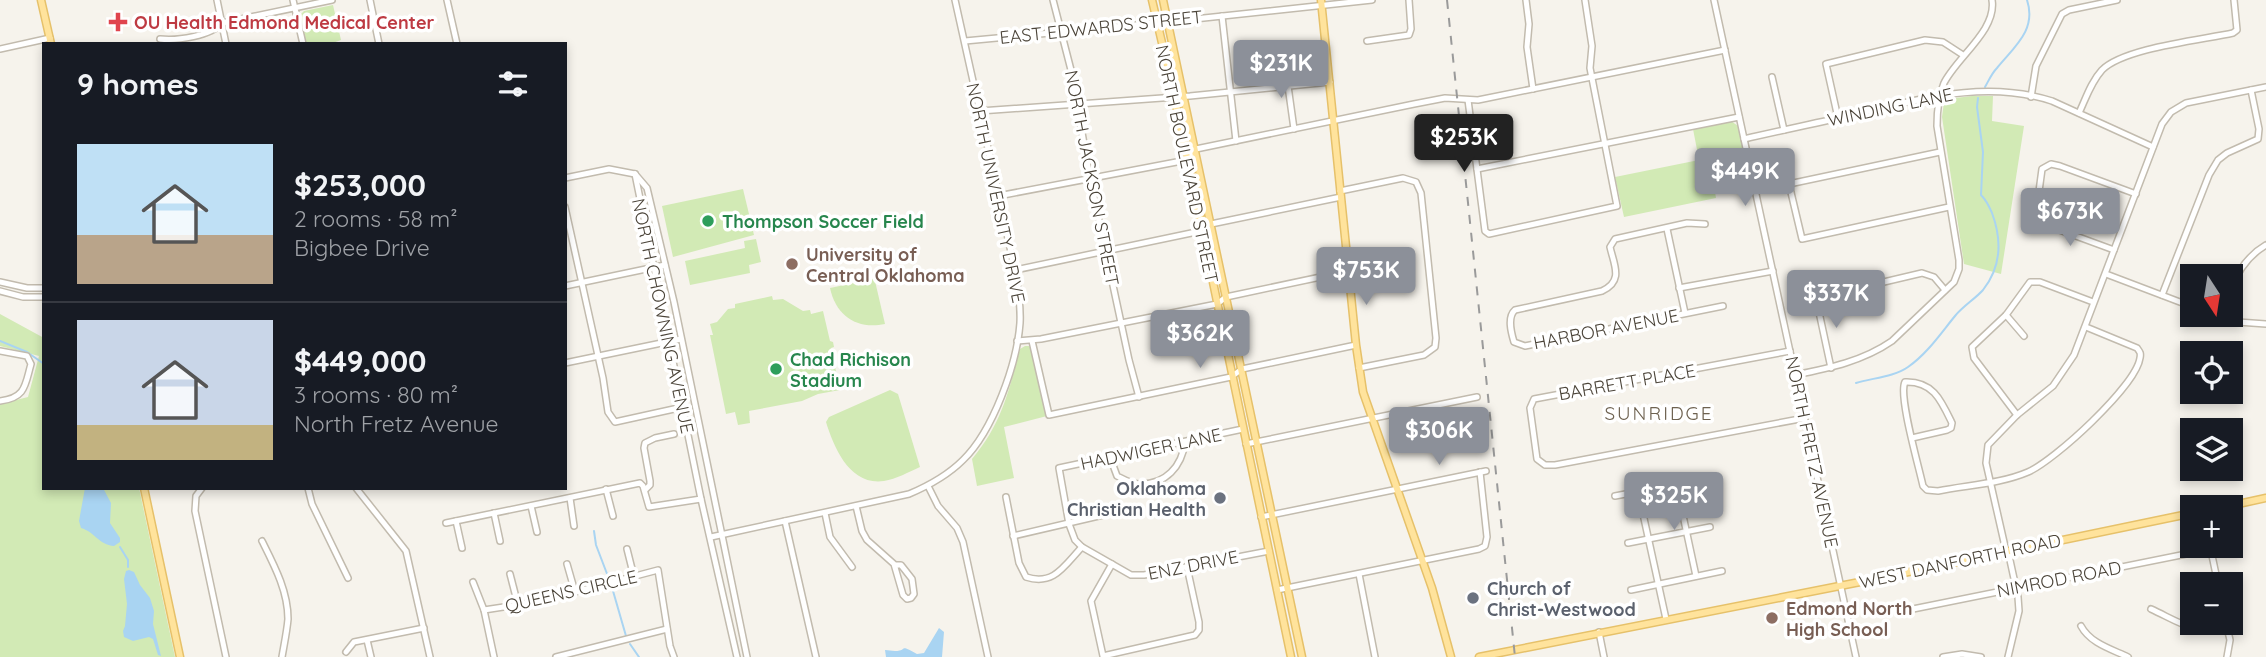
<!DOCTYPE html>
<meta charset="utf-8">
<style>
body{margin:0;font-family:Quicksand,sans-serif;background:#242831;color:#f1f3f6;height:100vh;display:flex;flex-direction:column;font-size:26px;white-space:nowrap}
*{box-sizing:border-box;margin:0}
p{font-size:23px;color:#9ea1a6}
.icon{flex:none;width:38px;height:38px;fill:none;stroke:currentColor;stroke-width:2;stroke-linecap:round;stroke-linejoin:round}
.map{position:relative;flex:1;overflow:hidden}
.sheet{position:absolute;left:42px;top:42px;width:525px;height:448px;display:flex;flex-direction:column;background:#171b24;border-radius:0px;box-shadow:0 4px 10px #0003}
.sheet>*{flex:none}
.needle{width:46px;rotate:168deg}
.buttons{position:absolute;left:2180px;top:264px;display:grid;gap:14px}
.buttons a{display:grid;place-items:center;width:63px;height:63px;border-radius:0px;background:#171b24;box-shadow:0 4px 10px #0003;font-size:35px}
.price{position:absolute;translate:-50% -60px;padding:0 16px;border-radius:7px;background:#8c9099;color:#fff;font-size:23px;line-height:46px;filter:drop-shadow(0 2px 4px #0008)}
.price::after{content:'';position:absolute;left:50%;top:42px;width:21px;height:16px;margin-left:-10px;background:inherit;clip-path:polygon(0 0,100% 0,50% 100%)}
.price.selected{background:#222;color:#fff}
ul{padding:0;list-style:none}
li{display:flex;align-items:center;gap:21px;height:175px;padding:0 35px}
li+li{border-top:2px solid #363941}
li span{display:grid;place-items:center;flex:none;width:196px;height:140px;border-radius:0px;color:#555}
li>.icon{margin-inline-start:auto}
span .icon{width:84px;height:84px;fill:#fffc;stroke-width:1}
li b{font-size:30px}
h2{display:flex;justify-content:space-between;align-items:center;height:84px;padding:0 35px;font-size:30px}
.map>svg:first-child{display:block}
.green{fill:#d2eab5}
.water{fill:#a9d4f2}
.lines{fill:none;stroke-linecap:round;stroke-linejoin:round}
.stream{stroke:#a9d4f2;stroke-width:2}
.minor-casing{stroke:#c2bbae;stroke-width:8}
.major-casing{stroke:#e6c16a;stroke-width:9}
.minor{stroke:#fff;stroke-width:5}
.major{stroke:#ffe39c;stroke-width:6}
.rail{stroke:#9a9a9a;stroke-width:2;stroke-dasharray:9 9;stroke-linecap:butt}
.health-dot{fill:#e0444e;stroke:#fff;stroke-width:2.5}
.leisure-dot{fill:#2e9e5b;stroke:#fff;stroke-width:2.5}
.education-dot{fill:#8d6e63;stroke:#fff;stroke-width:2.5}
.worship-dot{fill:#6b7280;stroke:#fff;stroke-width:2.5}
.labels{text-anchor:middle;dominant-baseline:central;stroke-width:7;stroke-linejoin:round;paint-order:stroke}
.health-label{font-size:18px;font-weight:bold;fill:#be3a42;stroke:#fff;text-anchor:start}
.street-label{font-size:18px;fill:#4b4439;stroke:#fff}
.leisure-label{font-size:18px;font-weight:bold;fill:#27864d;stroke:#fff;text-anchor:start}
.education-label{font-size:18px;font-weight:bold;fill:#785e54;stroke:#fff;text-anchor:start}
.worship-label{font-size:18px;font-weight:bold;fill:#5b616d;stroke:#fff;text-anchor:end}
.neighbourhood-label{font-size:19px;letter-spacing:2px;fill:#6e6250;stroke:#fff}
</style>
<div class="map">
<svg width="2266" height="657" viewBox="0 0 2266 657">
<rect width="100%" height="100%" fill="#f6f3ec"/>
<g class="green">
<polygon points="333,5 341,40 330,44 306,44 301,14 304,11"/>
<polygon points="1972,96 1993,96 1992,121 2024,126 2001,274 1964,264 1942,117 1944,102 1947,99"/>
<polygon points="1731,121 1738,126 1750,185 1715,192 1716,198 1624,217 1615,177 1699,160 1693,129"/>
<polygon points="743,189 754,235 673,257 662,206"/>
<polygon points="756,239 761,262 749,265 750,273 690,285 685,261 745,248 744,241"/>
<path d="M873,279L875,281L885,324C857,330 836,316 830,288Z"/>
<polygon points="772,296 773,300 783,299 803,311 810,310 811,314 823,311 830,341 833,342 834,347 831,348 840,390 818,394 802,401 749,411 750,423 738,425 735,412 726,414 710,335 713,335 710,324 717,322 728,309 735,308 735,304"/>
<polygon points="0,314 44,338 44,488 139,488 175,657 0,657 0,404 28,397 39,356 0,346"/>
<path d="M1025,346H1029L1032,350L1047,416L1004,427L1014,478L977,486L972,459C1002,423 1008,393 1020,349Z"/>
<path d="M890,390L898,394L920,467C909,472 896,479 884,481C850,486 834,448 826,422L829,417Z"/>
</g>
<g class="water">
<path d="M85,488H103L111,503L110,523L120,538V542L114,546C99,545 95,532 81,528L79,521Z"/>
<polygon points="129,570 134,572 140,585 150,598 154,611 153,624 161,656 158,655 153,639 149,637 133,641 124,637 123,631 125,626 127,604 124,579 126,571"/>
<path d="M939,628L944,632L942,657H886L885,650C889,650 891,651 895,651C908,651 898,643 917,654L924,653Z"/>
</g>
<g class="lines">
<g class="stream">
<path d="M1985,87C1989,80 1992,73 1997,68C2014,47 2037,30 2027,0"/>
<polyline points="0,341 27,352 44,364"/>
<path d="M1856,383C1872,378 1894,377 1908,367C1927,354 1941,333 1955,316C1963,306 1975,299 1983,290C2002,266 2002,240 1992,213C1989,206 1987,201 1981,195L1983,152L1977,107L1978,98"/>
<polyline points="594,531 596,545 609,579"/>
<polyline points="120,547 128,560 128,567"/>
<polyline points="611,584 626,636"/>
<polyline points="630,644 639,657"/>
</g>
<defs>
<g id="minor">
<polyline points="217,0 226,44"/>
<polyline points="293,0 303,44"/>
<polyline points="370,0 379,44"/>
<polyline points="447,0 457,44"/>
<polyline points="1053,0 1071,70 1090,178 1129,360 1139,397"/>
<polyline points="1526,0 1529,24 1527,47 1533,89"/>
<polyline points="1714,0 1856,657"/>
<polyline points="1222,16 1236,141"/>
<path d="M160,39C177,41 211,36 222,23L332,0"/>
<polyline points="965,41 1157,23 1372,0"/>
<polyline points="1367,41 1409,35 1411,29 1409,0"/>
<polyline points="0,49 50,38"/>
<polyline points="1772,77 1784,130"/>
<polyline points="1288,86 1294,129"/>
<polyline points="2031,97 2036,66 2062,14 2069,10 2117,0"/>
<polyline points="1468,100 1485,231 1489,234 1617,206 1590,68 1592,46 1585,0"/>
<polyline points="980,111 1190,96 1330,82"/>
<path d="M2079,113C2086,98 2091,82 2102,70C2124,48 2201,40 2233,33L2237,30L2234,0"/>
<polyline points="1838,118 1826,64 1925,40 1943,42 1963,55"/>
<path d="M1744,139C1783,130 1822,122 1860,113C1925,98 1987,80 2052,101L2153,147"/>
<polyline points="1940,152 1789,184 1802,239 1949,207"/>
<polyline points="1477,169 1739,117"/>
<polyline points="635,174 647,188 674,302 747,657"/>
<polyline points="635,174 701,499 737,657"/>
<polyline points="565,178 609,169 635,174"/>
<polyline points="1340,191 1403,178 1416,182 1421,193 1436,338 1435,347 1424,355 1359,368"/>
<polyline points="998,196 1187,160 1188,156 1196,149 1414,104 1445,98 1478,100 1725,50"/>
<polyline points="565,207 603,378 608,412 615,422 683,407"/>
<path d="M1705,224L1687,223L1615,239L1610,247C1614,265 1624,281 1602,291L1515,310C1507,317 1511,332 1514,342L1525,346L1723,306"/>
<polyline points="1667,229 1685,313"/>
<polyline points="2114,250 2035,221 2042,169 2051,164 2060,166 2136,194"/>
<polyline points="1015,270 1201,231 1211,224 1341,197"/>
<polyline points="2106,274 2193,307"/>
<polyline points="0,282 27,288 44,288"/>
<polyline points="565,286 665,265"/>
<polyline points="1679,288 1773,271"/>
<path d="M2231,290C2237,272 2249,255 2266,245"/>
<polyline points="0,291 23,297 44,297"/>
<polyline points="2162,295 2209,175 2218,160 2227,153 2258,139 2259,129 2251,90"/>
<polyline points="2006,315 2024,336"/>
<polyline points="2213,315 2238,322 2266,324"/>
<polyline points="1017,341 1041,339 1217,304 1226,297 1349,271"/>
<polyline points="1032,341 1049,415 1231,377 1242,369 1356,345"/>
<path d="M0,351L27,356L31,364C25,385 26,398 0,401"/>
<polyline points="1790,351 1534,399 1530,408 1537,459 1545,465 1555,465 1805,418"/>
<polyline points="565,363 681,339"/>
<polyline points="1831,368 1816,298 1922,273 1934,277 1945,290"/>
<path d="M1795,375C1830,368 1863,361 1892,341L1954,282L1959,269V260L1937,126C1937,111 1938,97 1944,83C1957,57 1997,30 1992,0"/>
<polyline points="2017,415 1974,358 1972,347 2006,315 2030,282 2040,282 2093,302"/>
<polyline points="1243,429 1059,468 1069,524 1075,540 1082,547 1131,575 1144,575 1269,551"/>
<path d="M1912,438L1947,430L1951,428L1952,423C1941,400 1933,381 1905,382C1898,395 1919,467 1923,486L1927,490L1938,491C1967,485 2000,484 2028,472C2054,461 2136,386 2140,358C2141,353 2140,352 2137,348L2086,327"/>
<polyline points="1246,444 1477,397"/>
<path d="M1110,457L1117,476C1123,479 1131,484 1139,484C1166,485 1182,466 1185,442"/>
<polyline points="1676,483 1696,576"/>
<polyline points="928,486 938,506 957,528 963,542 988,657"/>
<polyline points="202,488 196,496 195,511 226,657"/>
<polyline points="308,488 312,504 348,578"/>
<polyline points="356,488 406,551 430,657"/>
<polyline points="606,489 613,516"/>
<polyline points="645,490 650,485 650,481 644,448 645,443 655,438 674,434"/>
<polyline points="1638,491 1666,619"/>
<polyline points="1615,496 1699,480"/>
<path d="M1006,497L1019,563L1026,577C1054,586 1064,566 1082,547"/>
<polyline points="570,498 574,526"/>
<polyline points="531,506 537,532"/>
<polyline points="856,506 862,531 867,540 894,564 903,595 907,599 911,598 914,594 912,579 901,565 895,565"/>
<polyline points="494,513 500,541"/>
<polyline points="825,513 830,537 852,567"/>
<polyline points="1261,517 1486,471"/>
<polyline points="456,521 462,548"/>
<polyline points="785,521 816,657"/>
<polyline points="446,523 640,483 643,486 649,507 701,499"/>
<polyline points="1013,536 1103,515"/>
<path d="M711,537L909,494C928,486 948,475 963,460C993,431 1017,364 1020,323C1021,305 1018,287 1015,270L955,0"/>
<path d="M262,541C274,565 288,591 288,619C287,631 284,645 282,657"/>
<polyline points="1628,543 1710,527"/>
<polyline points="2210,546 2218,584"/>
<polyline points="627,549 634,577"/>
<polyline points="2006,551 1986,463 1988,445 2017,415 2053,386 2074,355 2162,124 2171,112 2186,103 2266,87"/>
<polyline points="2008,551 2018,597 2019,611 2008,657"/>
<polyline points="567,564 575,592"/>
<polyline points="1112,564 1091,601 1103,656 1195,635 1199,630 1199,622 1187,567"/>
<polyline points="510,574 518,605"/>
<polyline points="1359,574 1375,657"/>
<polyline points="473,582 484,610 494,657"/>
<polyline points="1277,590 1479,549 1485,546 1487,537 1480,472"/>
<polyline points="1631,590 1722,571"/>
<path d="M2151,609C2179,622 2195,635 2227,629"/>
<polyline points="484,610 537,602 658,570 670,646 674,657"/>
<polyline points="1908,610 2211,549"/>
<polyline points="2226,623 2230,640 2227,657"/>
<path d="M2081,626C2090,643 2111,649 2128,657"/>
<polyline points="1599,632 1604,657"/>
<polyline points="367,640 371,657"/>
<polyline points="346,652 354,642 424,628"/>
<polyline points="556,657 667,629"/>
<polyline points="1943,657 1962,654 1981,657"/>
</g>
<g id="major">
<polyline points="41,0 51,44"/>
<polyline points="1152,0 1173,90 1291,657"/>
<polyline points="1163,0 1302,657"/>
<polyline points="1321,0 1356,345 1363,392 1432,588 1451,657"/>
<polyline points="144,488 180,657"/>
<polyline points="2220,508 2266,498"/>
<polyline points="1479,657 1865,581 2193,513"/>
</g>
</defs>
<use href="#minor" class="minor-casing"/>
<use href="#major" class="major-casing"/>
<use href="#minor" class="minor"/>
<use href="#major" class="major"/>
<polyline class="rail" points="1447,0 1515,657"/>
</g>
<path class="health-dot" d="M114.5 11.5h7v7h7v7h-7v7h-7v-7h-7v-7h7z"/>
<g class="leisure-dot">
<circle cx="708" cy="221" r="7"/>
<circle cx="776" cy="369" r="7"/>
</g>
<g class="education-dot">
<circle cx="792" cy="264" r="7"/>
<circle cx="1772" cy="618" r="7"/>
</g>
<g class="worship-dot">
<circle cx="1220" cy="498" r="7"/>
<circle cx="1473" cy="598" r="7"/>
</g>
<g class="labels">
<g class="health-label">
<text x="134" y="22">OU Health Edmond Medical Center</text>
</g>
<g class="street-label">
<text transform="translate(1101 27) rotate(-6)">EAST EDWARDS STREET</text>
<text transform="translate(1890 107) rotate(-12)">WINDING LANE</text>
<text transform="translate(1187 164) rotate(78)">NORTH BOULEVARD STREET</text>
<text transform="translate(1092 178) rotate(79)">NORTH JACKSON STREET</text>
<text transform="translate(996 193) rotate(78)">NORTH UNIVERSITY DRIVE</text>
<text transform="translate(663 316) rotate(78)">NORTH CHOWNING AVENUE</text>
<text transform="translate(1606 329) rotate(-11)">HARBOR AVENUE</text>
<text transform="translate(1627 382) rotate(-10)">BARRETT PLACE</text>
<text transform="translate(1151 449) rotate(-12)">HADWIGER LANE</text>
<text transform="translate(1812 452) rotate(78)">NORTH FRETZ AVENUE</text>
<text transform="translate(1960 561) rotate(-12)">WEST DANFORTH ROAD</text>
<text transform="translate(1193 565) rotate(-11)">ENZ DRIVE</text>
<text transform="translate(2059 579) rotate(-11)">NIMROD ROAD</text>
<text transform="translate(571 591) rotate(-13)">QUEENS CIRCLE</text>
</g>
<g class="leisure-label">
<text x="722" y="221">Thompson Soccer Field</text>
<text x="790" y="359">Chad Richison<tspan x="790" dy="21">Stadium</tspan></text>
</g>
<g class="education-label">
<text x="806" y="254">University of<tspan x="806" dy="21">Central Oklahoma</tspan></text>
<text x="1786" y="608">Edmond North<tspan x="1786" dy="21">High School</tspan></text>
</g>
<g class="worship-label">
<text x="1206" y="488">Oklahoma<tspan x="1206" dy="21">Christian Health</tspan></text>
<text x="1487" y="588" text-anchor="start">Church of<tspan x="1487" dy="21">Christ-Westwood</tspan></text>
</g>
<g class="neighbourhood-label">
<text x="1659" y="413">SUNRIDGE</text>
</g>
</g>
</svg>
<div class="buttons">
<a><svg class="needle" viewBox="-14 -14 28 28"><path d="M0-13l5 13h-10z" fill="#e53935"/><path d="M0 13l5-13h-10z" fill="#9ea1a6"/></svg></a>
<a><svg class="icon" aria-label="locate" viewBox="0 0 24 24"><circle cx="12" cy="12" r="6"/><path d="M12 2v4M12 18v4M2 12h4M18 12h4"/></svg></a>
<a><svg class="icon" aria-label="layers" viewBox="0 0 24 24"><path d="M12 4l9 5-9 5-9-5zM3 14l9 5 9-5"/></svg></a>
<a>+</a>
<a>−</a>
</div>
<b class="price" style="left:1281px;top:100px">$231K</b>
<b class="price selected" style="left:1464px;top:174px">$253K</b>
<b class="price" style="left:1745px;top:208px">$449K</b>
<b class="price" style="left:2070px;top:248px">$673K</b>
<b class="price" style="left:1366px;top:307px">$753K</b>
<b class="price" style="left:1836px;top:330px">$337K</b>
<b class="price" style="left:1200px;top:370px">$362K</b>
<b class="price" style="left:1439px;top:467px">$306K</b>
<b class="price" style="left:1674px;top:532px">$325K</b>
<section class="sheet">
<h2>9 homes<svg class="icon" aria-label="filters" viewBox="0 0 24 24"><path d="M4 7h16M4 17h16"/><circle cx="9" cy="7" r="2"/><circle cx="15" cy="17" r="2"/></svg></h2>
<ul>
<li><span style="background:linear-gradient(#bfe0f5 65%,#b9a48a 0)"><svg class="icon" aria-label="home" viewBox="0 0 24 24"><path d="M3 11l9-7 9 7M6 9v11h12V9"/></svg></span><div><b>$253,000</b><p>2 rooms · 58 m²</p><p>Bigbee Drive</p></div></li>
<li><span style="background:linear-gradient(#c9d6e8 75%,#c2b280 0)"><svg class="icon" aria-label="home" viewBox="0 0 24 24"><path d="M3 11l9-7 9 7M6 9v11h12V9"/></svg></span><div><b>$449,000</b><p>3 rooms · 80 m²</p><p>North Fretz Avenue</p></div></li>
</ul>
</section>
</div>
